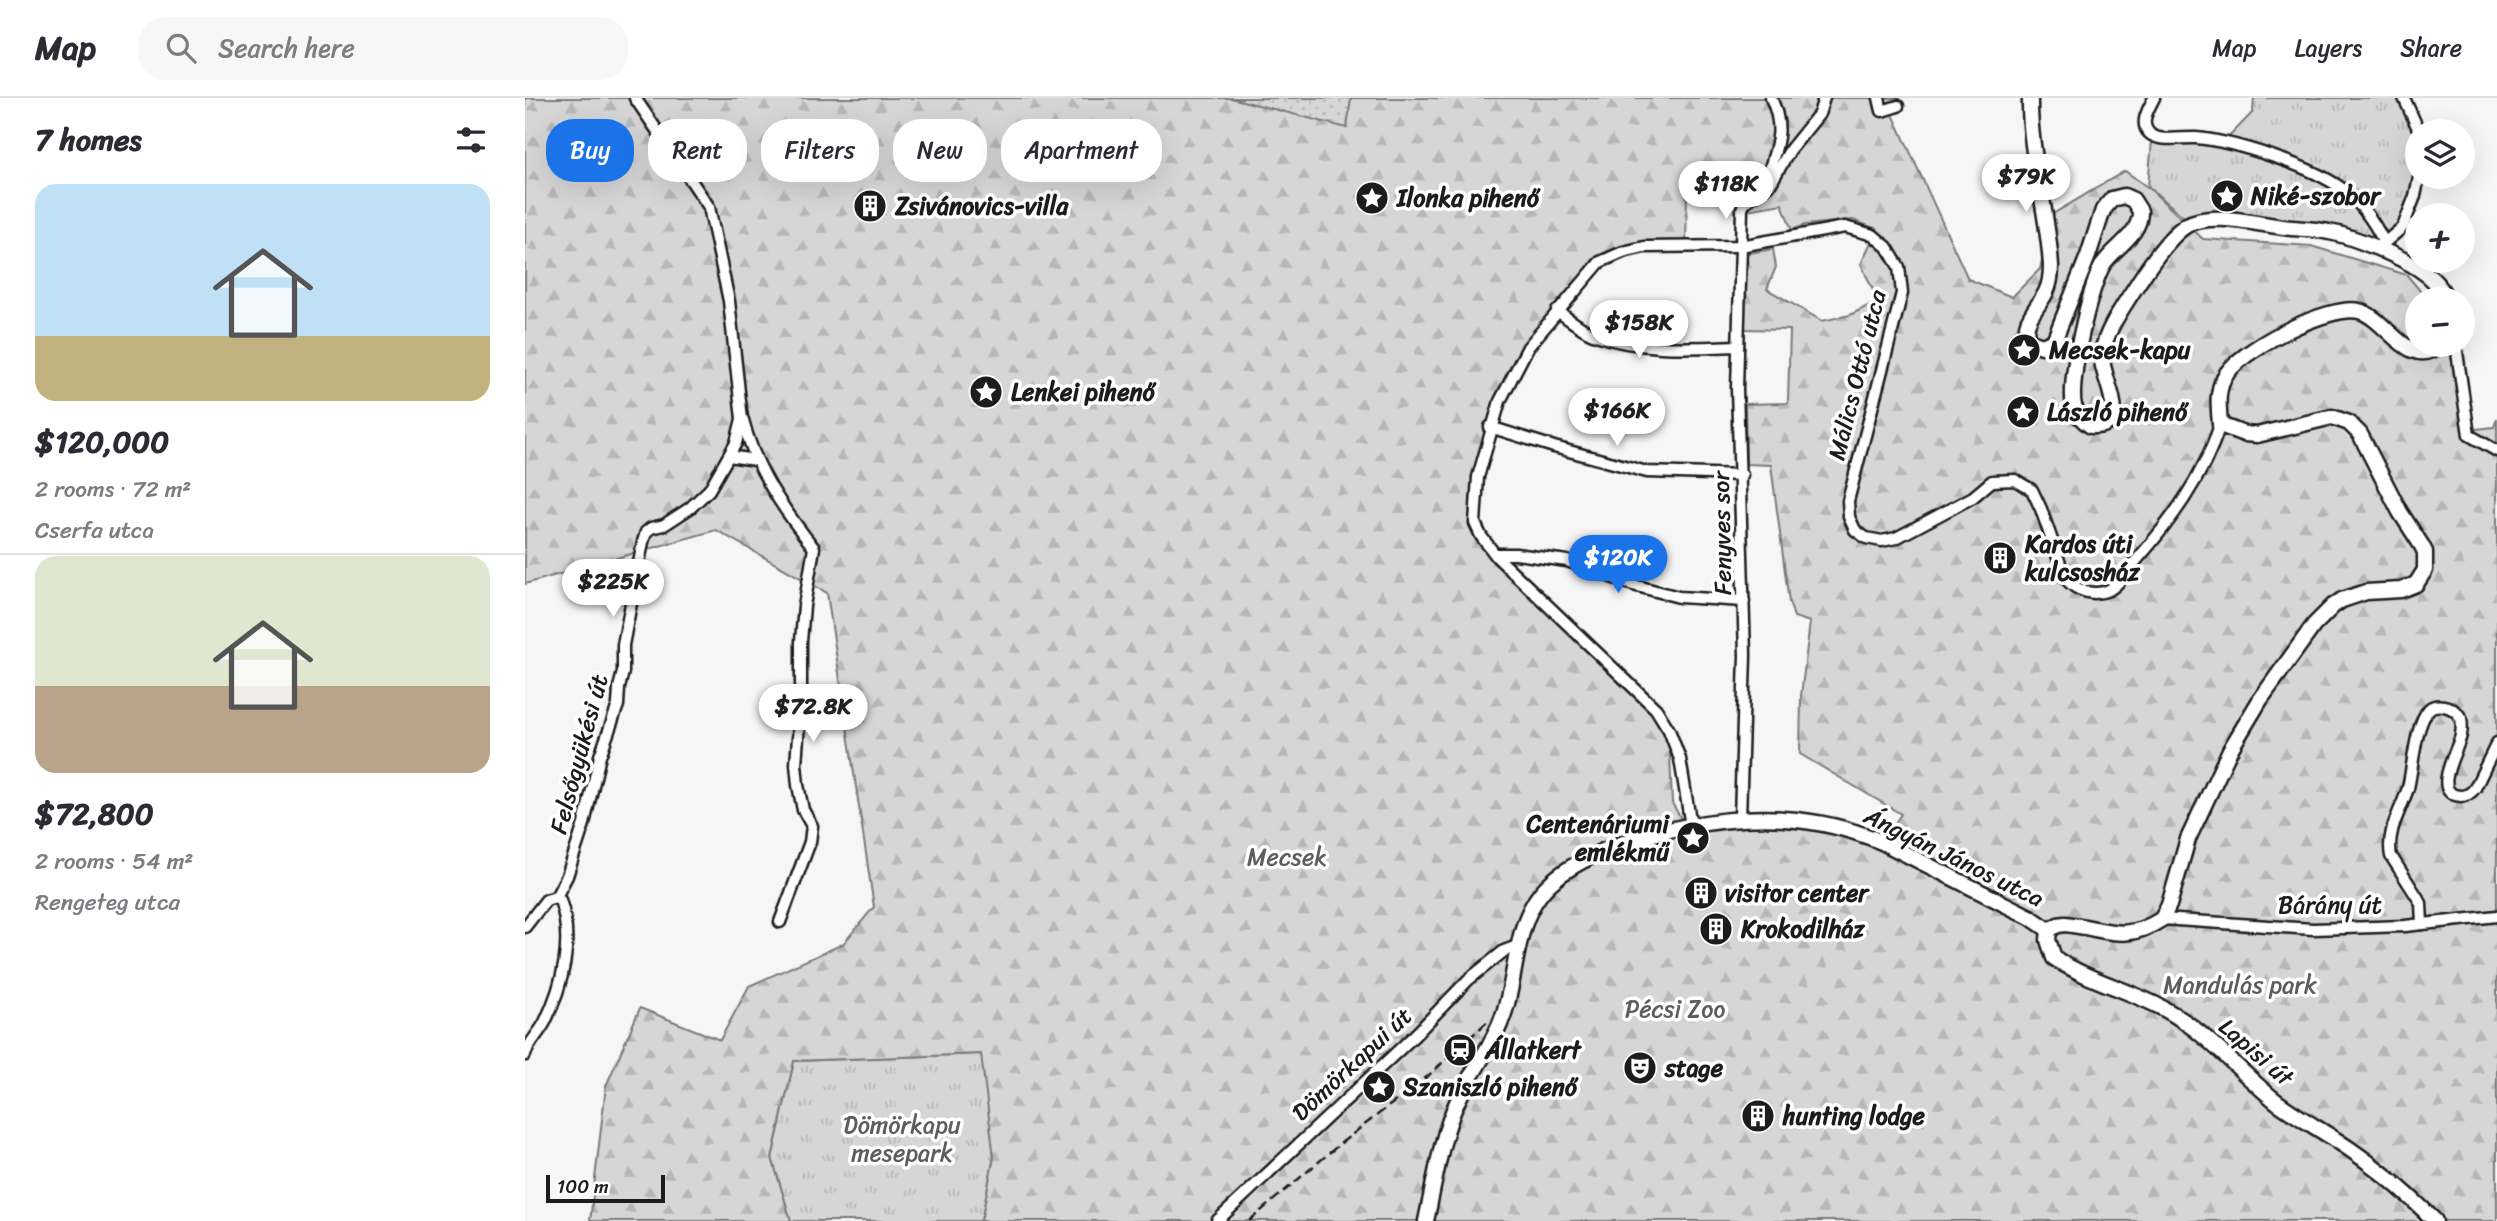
<!DOCTYPE html>
<meta charset="utf-8">
<style>
body{margin:0;font-family:Sriracha,sans-serif;background:#f7f7f7;color:#2b2b33;height:100vh;display:flex;flex-direction:column;font-size:26px;white-space:nowrap}
*{box-sizing:border-box;margin:0}
p{font-size:23px;color:#7c7c81}
.icon{flex:none;width:38px;height:38px;fill:none;stroke:currentColor;stroke-width:2;stroke-linecap:round;stroke-linejoin:round}
.map{position:relative;flex:1;overflow:hidden}
.drawer{display:flex;flex-direction:column;background:#fff;width:525px}
.drawer>*{flex:none}
.hud{position:absolute;left:21px;top:21px;width:665px;height:63px;display:flex;gap:14px}
.tools{position:absolute;left:1880px;top:21px;display:grid;gap:14px}
.tools a{display:grid;place-items:center;width:70px;height:70px;border-radius:50%;background:#fff;box-shadow:0 7px 28px #0002;font-size:35px}
.scale{position:absolute;left:21px;bottom:18px;width:119px;box-sizing:border-box;padding-left:7px;border:4px solid #1c1c1c;border-top:0;font-size:19px;line-height:24px;white-space:nowrap;color:#1c1c1c;-webkit-text-stroke:5px #fff;paint-order:stroke}
.price{position:absolute;translate:-50% -60px;padding:0 16px;border-radius:24px;background:#fff;color:#222;font-size:23px;line-height:46px;filter:drop-shadow(0 2px 4px #0008)}
.price::after{content:'';position:absolute;left:50%;top:42px;width:21px;height:16px;margin-left:-10px;background:inherit;clip-path:polygon(0 0,100% 0,50% 100%)}
.price.active{background:#1a73e8;color:#fff}
ul{padding:0;list-style:none}
li{display:grid;align-content:center;gap:14px;height:371px;padding:0 35px}
li+li{border-top:2px solid #e1e1e2}
li span{display:grid;place-items:center;height:217px;border-radius:21px;color:#555}
li>.icon{margin-inline-start:auto}
span .icon{width:126px;height:126px;fill:#fffc;stroke-width:1}
li b{font-size:30px}
h2{display:flex;justify-content:space-between;align-items:center;height:84px;padding:0 35px;font-size:30px}
.tag{padding:0 24px;border-radius:28px;background:#fff;box-shadow:0 7px 28px #0002;font-size:24px;line-height:63px}
.tag.active{background:#1a73e8;color:#fff}
header{display:flex;align-items:center;gap:42px;box-sizing:border-box;height:98px;padding:0 35px;background:#fff;border-bottom:2px solid #e1e1e2}
header strong{font-size:33px}
nav{display:flex;gap:38px;margin-inline-start:auto;font-size:24px}
.search{width:490px;height:63px;background:#f7f7f7;display:flex;align-items:center;gap:18px;box-sizing:border-box;padding:0 24px;border-radius:28px;color:#7c7c81;font-size:26px}
main{display:flex;flex:1;min-height:0}
.map>svg:first-child{display:block}
.grass{fill:url(#grass-tufts);stroke:#797979;stroke-width:2}
.forest{fill:url(#forest-firs);stroke:#797979;stroke-width:2;fill-rule:evenodd}
.garden{fill:url(#garden-dots);stroke:#797979;stroke-width:2}
.lines{fill:none;stroke-linecap:round;stroke-linejoin:round}
.street-casing{stroke:#1c1c1c;stroke-width:15}
.secondary-casing{stroke:#1c1c1c;stroke-width:19}
.street{stroke:#fff;stroke-width:10}
.secondary{stroke:#fff;stroke-width:14}
.rail{stroke:#1c1c1c;stroke-width:2.5;stroke-dasharray:10 5;stroke-linecap:butt}
.labels{text-anchor:middle;dominant-baseline:central;stroke-width:7;stroke-linejoin:round;paint-order:stroke}
.poi-label{font-size:24px;font-weight:bold;fill:#1c1c1c;stroke:#fff;text-anchor:start}
.street-label{font-size:24px;fill:#1c1c1c;stroke:#fff}
.park-label{font-size:24px;fill:#5d5d5d;stroke:#fff}
</style>
<header>
<strong>Map</strong>
<div class="search"><svg class="icon" aria-label="search" viewBox="0 0 24 24"><circle cx="10" cy="10" r="6"/><path d="M15 15l6 6"/></svg>Search here</div>
<nav><a>Map</a><a>Layers</a><a>Share</a></nav>
</header>
<main>
<section class="drawer">
<h2>7 homes<svg class="icon" aria-label="filters" viewBox="0 0 24 24"><path d="M4 7h16M4 17h16"/><circle cx="9" cy="7" r="2"/><circle cx="15" cy="17" r="2"/></svg></h2>
<ul>
<li><span style="background:linear-gradient(#bfe0f5 70%,#c2b280 0)"><svg class="icon" aria-label="home" viewBox="0 0 24 24"><path d="M3 11l9-7 9 7M6 9v11h12V9"/></svg></span><div><b>$120,000</b><p>2 rooms · 72 m²</p><p>Cserfa utca</p></div></li>
<li><span style="background:linear-gradient(#dfe7d0 60%,#b9a48a 0)"><svg class="icon" aria-label="home" viewBox="0 0 24 24"><path d="M3 11l9-7 9 7M6 9v11h12V9"/></svg></span><div><b>$72,800</b><p>2 rooms · 54 m²</p><p>Rengeteg utca</p></div></li>
</ul>
</section>
<div class="map">
<svg width="1972" height="1123" viewBox="0 0 1972 1123">
<defs>
<pattern id="grass-tufts" width="24" height="20" patternUnits="userSpaceOnUse" patternTransform="scale(1.75)"><rect width="24" height="20" fill="#d6d6d6"/><path d="M3 7l-1-3M5 7V3M7 7l1-3M15 17l-1-3M17 17v-4M19 17l1-3" fill="none" stroke="#b7b7b7"/></pattern>
<pattern id="forest-firs" width="22" height="20" patternUnits="userSpaceOnUse" patternTransform="scale(1.75)"><rect width="22" height="20" fill="#d6d6d6"/><path d="M5 1l3.5 6h-7zM16 11l3.5 6h-7z" fill="#b7b7b7"/></pattern>
<pattern id="garden-dots" width="8" height="8" patternUnits="userSpaceOnUse" patternTransform="scale(1.75)"><rect width="8" height="8" fill="#d6d6d6"/><path d="M2 2h.1M6 6h.1" fill="none" stroke="#b7b7b7" stroke-width="1.8" stroke-linecap="round"/></pattern>
</defs>
<rect width="100%" height="100%" fill="#f6f6f6"/>
<filter id="ink" filterUnits="userSpaceOnUse"><feTurbulence type="fractalNoise" baseFrequency=".0143" numOctaves="2"/><feDisplacementMap in="SourceGraphic" scale="14" xChannelSelector="R" yChannelSelector="G"/><feConvolveMatrix kernelMatrix="1 2 1 2 8 2 1 2 1" color-interpolation-filters="sRGB"/></filter>
<g filter="url(#ink)">
<g class="grass">
<polygon points="1729,0 1875,0 1888,28 1892,72 1873,130 1854,147 1661,121 1623,88 1627,42 1700,43 1728,14"/>
<polygon points="457,956 469,1059 456,1123 266,1123 247,1060 269,963"/>
</g>
<path class="forest" d="M0,0H1375L1366,12L1443,181L1487,199L1515,171L1528,116L1600,73L1625,91L1678,141L1786,148L1882,177L1902,201H1892V247H1929L1943,332L1969,329L1972,320V1123H456L469,1059L456,956L269,963L247,1060L266,1123H65L81,988L115,910L195,942L224,888L318,846L349,809L302,495L191,432L0,486ZM1162,91H1197L1222,112L1257,106L1267,132L1280,127L1328,122L1352,131L1336,166L1353,203L1325,217L1297,223L1242,191L1251,169L1248,151L1219,156V231L1265,232L1263,305L1220,306L1221,366L1246,367L1264,504L1269,519L1285,524L1276,598L1275,656L1376,716L1358,743L1336,735L1215,723L1162,731L1147,705L1144,632L1112,591L972,459L950,425L966,329L1003,249L1075,164L1119,149L1161,150Z"/>
<polygon class="garden" points="706,0 826,0 822,30"/>
<g class="lines">
<defs>
<g id="street">
<polyline points="1354,0 1357,13 1373,8"/>
<path d="M1629,0C1624,10 1614,25 1624,35C1634,45 1658,39 1671,40C1708,43 1786,68 1816,90C1835,103 1849,124 1859,144"/>
<polyline points="1879,0 1894,33"/>
<path d="M1240,90C1247,54 1263,37 1246,0"/>
<polyline points="1858,146 1878,129 1890,98 1894,79"/>
<path d="M1032,213C1043,220 1056,231 1068,236C1114,253 1164,250 1213,248"/>
<polyline points="1931,247 1944,337 1972,353"/>
<path d="M218,322C230,371 258,411 289,450L279,508L276,543V599L271,666L273,687L278,712L287,728L285,744L255,824"/>
<polyline points="965,329 1029,349 1122,374 1217,377"/>
<polyline points="204,358 230,362"/>
<polyline points="970,456 991,456 1042,463 1108,487 1154,499 1219,503"/>
<polyline points="1215,721 1220,557 1212,291 1217,111 1219,105 1246,85 1265,52 1294,16 1299,0"/>
<path d="M1166,728L1155,661L1144,632L1131,611L972,459L956,438L950,425L953,379L975,303L1003,249L1075,164L1098,154L1119,149L1215,148L1320,129L1348,137L1362,149L1374,169L1377,195L1323,403L1324,419L1330,432L1341,440L1357,443L1371,440L1448,399L1467,383L1490,382L1507,392L1516,411L1540,480C1551,493 1568,499 1584,492C1595,486 1602,473 1610,464C1646,423 1678,380 1695,327"/>
<polyline points="1637,821 1788,831 1880,828 1972,818"/>
<path d="M1897,826L1896,805L1866,758C1861,733 1876,713 1883,690C1888,669 1890,627 1904,611C1908,607 1913,607 1919,608C1926,609 1932,614 1936,620C1937,626 1937,631 1936,637C1934,650 1904,697 1936,698C1942,698 1947,694 1950,690L1972,645"/>
<polyline points="0,829 21,802 31,799"/>
<path d="M0,957C4,944 14,936 20,924C38,887 49,842 35,802L31,799L42,778L59,726L75,658L93,607L94,590L98,574V547L118,444L121,434L126,430L139,427L165,410L184,392L211,345L217,321L204,203L184,109L110,0"/>
<polyline points="692,1123 890,937 943,882 979,853 995,847"/>
</g>
<g id="secondary">
<path d="M1505,0C1504,57 1523,111 1526,168C1526,177 1525,186 1521,194C1514,209 1494,226 1504,243L1517,248L1529,243L1563,158L1578,112L1587,101L1599,98L1608,102L1615,113C1616,136 1591,148 1579,165C1565,186 1543,283 1549,308C1552,317 1558,323 1566,328C1612,330 1573,277 1577,255C1581,233 1596,212 1608,193C1620,174 1643,138 1662,127C1688,112 1737,128 1767,130C1779,131 1792,131 1804,134C1822,137 1838,144 1855,151C1878,161 1912,176 1921,201"/>
<path d="M1524,832L1533,827L1540,826C1581,830 1598,846 1637,821L1644,807L1663,741L1705,652L1735,602L1789,527L1808,508L1817,502L1841,494L1876,492L1891,486L1900,472V454L1897,448L1875,414L1835,336L1824,325L1807,319L1732,337L1719,336L1695,327C1694,311 1691,295 1699,280C1713,252 1804,206 1834,213C1862,220 1883,273 1915,247"/>
<path d="M1524,832L1523,842L1529,860C1564,883 1605,892 1641,912C1683,935 1715,975 1752,1004C1771,1018 1791,1029 1811,1042C1847,1065 1880,1093 1910,1123"/>
<path d="M901,1123C910,1083 916,1037 934,1000C946,975 964,952 975,926C993,884 987,831 1016,795C1058,742 1194,715 1259,721C1292,723 1326,731 1357,744L1505,819L1524,832"/>
</g>
</defs>
<use href="#street" class="street-casing"/>
<use href="#secondary" class="secondary-casing"/>
<use href="#street" class="street"/>
<use href="#secondary" class="secondary"/>
<polyline class="rail" points="724,1123 816,1045 903,978 963,923"/>
</g>
</g>
<defs>
<symbol id="sight-disc" viewBox="-11 -11 22 22"><circle r="9.5" fill="#1c1c1c" stroke="#fff"/><path d="M0-6L1.8-2.2L6-1.7L2.9 1.2L3.7 5.4L0 3.3L-3.7 5.4L-2.9 1.2L-6-1.7L-1.8-2.2Z" fill="#fff"/></symbol>
<symbol id="building-disc" viewBox="-11 -11 22 22"><circle r="9.5" fill="#1c1c1c" stroke="#fff"/><path d="M-4-6H4V6H1V3H-1V6H-4ZM-2.5-4.3h1.7v1.8h-1.7ZM.8-4.3h1.7v1.8H.8ZM-2.5-1h1.7V.8h-1.7ZM.8-1h1.7V.8H.8Z" fill="#fff"/></symbol>
<symbol id="station-disc" viewBox="-11 -11 22 22"><circle r="9.5" fill="#1c1c1c" stroke="#fff"/><path d="M-3-6H3Q5-6 5-4V2Q5 4 3 4L4.5 6H3L1.5 4h-3L-3 6H-4.5L-3 4Q-5 4-5 2V-4Q-5-6-3-6ZM-3.5-4v3h7v-3ZM-3.5 1v1.5H-2V1ZM2 1v1.5H3.5V1Z" fill="#fff"/></symbol>
<symbol id="theatre-disc" viewBox="-11 -11 22 22"><circle r="9.5" fill="#1c1c1c" stroke="#fff"/><path d="M-5-5.5Q0-4 5-5.5V0Q5 5 0 6Q-5 5-5 0ZM-3.3-2.5H-1v1.5H-3.3ZM1-2.5H3.3v1.5H1ZM-2.8 1Q0 5.5 2.8 1Z" fill="#fff"/></symbol>
</defs>
<g fill-rule="evenodd">
<use href="#sight-disc" x="1683" y="79" width="38" height="38"/>
<use href="#sight-disc" x="828" y="81" width="38" height="38"/>
<use href="#building-disc" x="326" y="89" width="38" height="38"/>
<use href="#sight-disc" x="1480" y="233" width="38" height="38"/>
<use href="#sight-disc" x="442" y="275" width="38" height="38"/>
<use href="#sight-disc" x="1479" y="295" width="38" height="38"/>
<use href="#building-disc" x="1456" y="441" width="38" height="38"/>
<use href="#sight-disc" x="1149" y="721" width="38" height="38"/>
<use href="#building-disc" x="1157" y="776" width="38" height="38"/>
<use href="#building-disc" x="1172" y="812" width="38" height="38"/>
<use href="#station-disc" x="916" y="933" width="38" height="38"/>
<use href="#theatre-disc" x="1096" y="951" width="38" height="38"/>
<use href="#sight-disc" x="835" y="970" width="38" height="38"/>
<use href="#building-disc" x="1214" y="999" width="38" height="38"/>
</g>
<g class="labels">
<g class="poi-label">
<text x="1726" y="98">Niké-szobor</text>
<text x="872" y="100">Ilonka pihenő</text>
<text x="370" y="108">Zsivánovics-villa</text>
<text x="1524" y="252">Mecsek-kapu</text>
<text x="486" y="294">Lenkei pihenő</text>
<text x="1522" y="314">László pihenő</text>
<text x="1500" y="446">Kardos úti<tspan x="1500" dy="28">kulcsosház</tspan></text>
<text x="1144" y="726" text-anchor="end">Centenáriumi<tspan x="1144" dy="28">emlékmű</tspan></text>
<text x="1200" y="795">visitor center</text>
<text x="1216" y="831">Krokodilház</text>
<text x="960" y="952">Állatkert</text>
<text x="1140" y="970">stage</text>
<text x="878" y="989">Szaniszló pihenő</text>
<text x="1258" y="1018">hunting lodge</text>
</g>
<g class="street-label">
<text transform="translate(1332 277) rotate(-76)">Málics Ottó utca</text>
<text transform="translate(1197 435) rotate(-91)">Fenyves sor</text>
<text transform="translate(54 656) rotate(-75)">Felsőgyükési út</text>
<text transform="translate(1429 759) rotate(26)">Ángyán János utca</text>
<text x="1805" y="807">Bárány út</text>
<text transform="translate(1731 954) rotate(41)">Lapisi út</text>
<text transform="translate(827 966) rotate(-43)">Dömörkapui út</text>
</g>
<g class="park-label">
<text x="762" y="759">Mecsek</text>
<text x="1715" y="887">Mandulás park</text>
<text x="1150" y="911">Pécsi Zoo</text>
<text x="377" y="1027">Dömörkapu<tspan x="377" dy="28">mesepark</tspan></text>
</g>
</g>
</svg>
<div class="tools">
<a><svg class="icon" aria-label="layers" viewBox="0 0 24 24"><path d="M12 4l9 5-9 5-9-5zM3 14l9 5 9-5"/></svg></a>
<a>+</a>
<a>−</a>
</div>
<div class="scale">100 m</div>
<b class="price" style="left:1501px;top:116px">$79K</b>
<b class="price" style="left:1201px;top:123px">$118K</b>
<b class="price" style="left:1114px;top:262px">$158K</b>
<b class="price" style="left:1092px;top:350px">$166K</b>
<b class="price active" style="left:1093px;top:497px">$120K</b>
<b class="price" style="left:88px;top:521px">$225K</b>
<b class="price" style="left:288px;top:646px">$72.8K</b>
<div class="hud">
<a class="tag active">Buy</a>
<a class="tag">Rent</a>
<a class="tag">Filters</a>
<a class="tag">New</a>
<a class="tag">Apartment</a>
</div>
</div>
</main>
